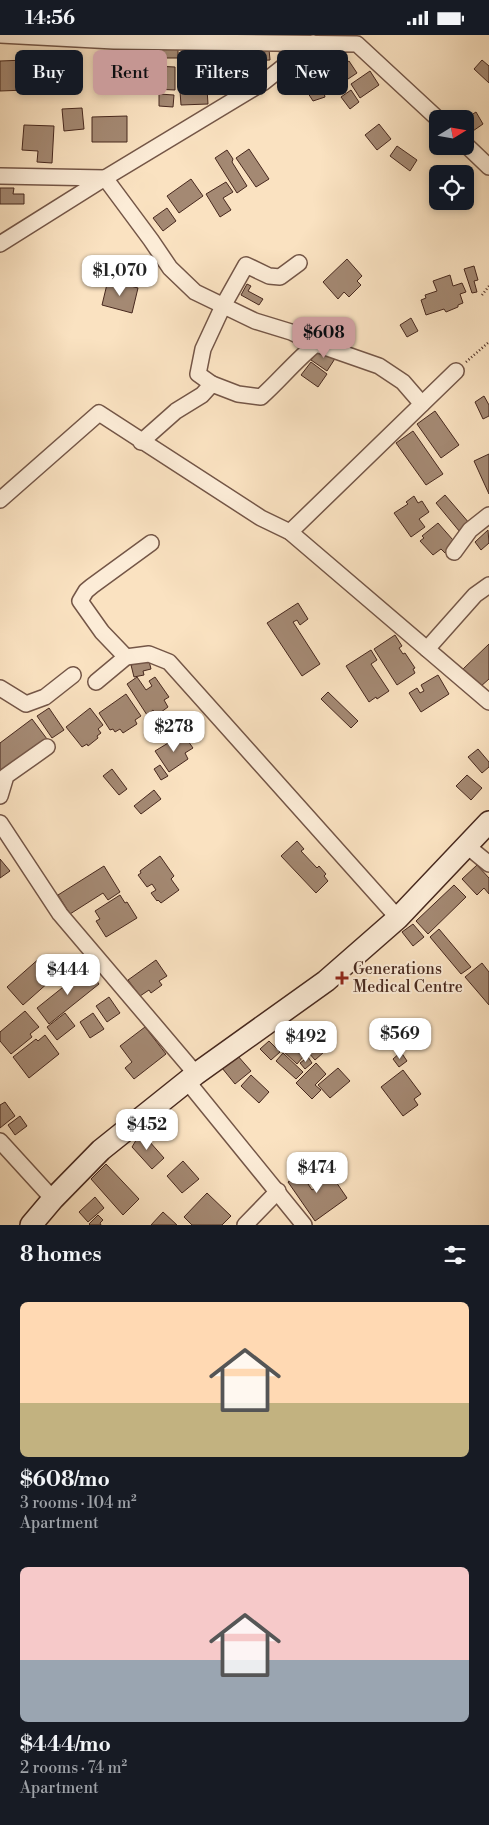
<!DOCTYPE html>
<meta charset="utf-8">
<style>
body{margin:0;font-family:"Libre Bodoni",serif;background:#20242c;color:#f1f3f6;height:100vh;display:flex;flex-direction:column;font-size:19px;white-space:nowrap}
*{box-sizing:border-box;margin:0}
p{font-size:16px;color:#9ea1a6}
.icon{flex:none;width:28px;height:28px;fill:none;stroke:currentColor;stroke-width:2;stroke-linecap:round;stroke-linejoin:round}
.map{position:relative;height:1190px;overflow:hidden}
.side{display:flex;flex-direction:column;background:#171b24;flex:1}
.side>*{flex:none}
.banner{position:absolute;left:15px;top:15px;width:460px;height:45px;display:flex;gap:10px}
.needle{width:32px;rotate:79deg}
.tools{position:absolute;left:429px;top:75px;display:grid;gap:10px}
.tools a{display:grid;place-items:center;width:45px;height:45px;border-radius:8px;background:#171b24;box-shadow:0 2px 8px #0003;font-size:25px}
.price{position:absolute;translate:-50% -42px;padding:0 11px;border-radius:10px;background:#fff;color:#222;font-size:16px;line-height:32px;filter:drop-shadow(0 1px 2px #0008)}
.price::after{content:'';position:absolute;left:50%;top:30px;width:15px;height:11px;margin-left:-8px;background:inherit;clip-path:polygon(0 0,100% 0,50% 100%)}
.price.active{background:#c59692;color:#111}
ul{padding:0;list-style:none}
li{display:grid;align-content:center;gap:10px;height:265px;padding:0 20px}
li span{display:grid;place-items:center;height:155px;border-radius:8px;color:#555}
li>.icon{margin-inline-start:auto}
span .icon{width:90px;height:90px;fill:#fffc;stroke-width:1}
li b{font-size:21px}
h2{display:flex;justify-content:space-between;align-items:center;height:60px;padding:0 20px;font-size:21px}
.tag{padding:0 18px;border-radius:8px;background:#171b24;box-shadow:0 2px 8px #0003;font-size:18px;line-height:45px}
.tag.active{background:#c59692;color:#111}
.status{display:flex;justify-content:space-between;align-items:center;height:35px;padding:0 25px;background:#171b24;direction:ltr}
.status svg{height:14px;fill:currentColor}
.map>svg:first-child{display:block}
.building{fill:#a48973;stroke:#47281e}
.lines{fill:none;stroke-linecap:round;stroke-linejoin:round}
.street-casing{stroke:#745647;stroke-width:18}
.secondary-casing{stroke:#47281e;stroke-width:24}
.path{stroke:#47281e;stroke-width:2.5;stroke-dasharray:1 2.5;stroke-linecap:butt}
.street{stroke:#fcecd7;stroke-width:15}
.secondary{stroke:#fcecd7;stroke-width:21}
.poi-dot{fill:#8f2418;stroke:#fcecd7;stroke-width:2}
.labels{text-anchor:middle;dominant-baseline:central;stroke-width:4;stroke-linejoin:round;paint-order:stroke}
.poi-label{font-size:16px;fill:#47281e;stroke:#fcecd7;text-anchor:start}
</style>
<div class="status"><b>14:56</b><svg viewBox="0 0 49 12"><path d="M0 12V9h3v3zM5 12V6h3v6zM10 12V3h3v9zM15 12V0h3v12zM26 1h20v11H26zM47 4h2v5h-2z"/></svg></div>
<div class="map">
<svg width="489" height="1190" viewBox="0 0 489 1190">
<rect width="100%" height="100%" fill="#fae2c1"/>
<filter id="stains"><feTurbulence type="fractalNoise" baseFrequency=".004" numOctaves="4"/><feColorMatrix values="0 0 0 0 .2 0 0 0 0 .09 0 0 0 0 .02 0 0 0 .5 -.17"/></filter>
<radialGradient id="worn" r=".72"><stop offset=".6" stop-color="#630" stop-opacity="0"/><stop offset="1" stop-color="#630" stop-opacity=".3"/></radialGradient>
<g class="building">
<polygon points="156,13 178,14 178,23 156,23"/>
<polygon points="248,13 248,34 214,35 214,14"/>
<polygon points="269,14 270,25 251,26 254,15"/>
<polygon points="52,24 53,54 0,56 0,26"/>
<polygon points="482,25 489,31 489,48 474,34"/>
<polygon points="349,26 357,38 339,50 331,38"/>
<polygon points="154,31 175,32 175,55 154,54"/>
<polygon points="370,36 379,50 360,63 351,49"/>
<polygon points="223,43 224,50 228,50 228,54 213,55 213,44"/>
<polygon points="331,46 335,56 328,59 323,50"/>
<polygon points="312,51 318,59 324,58 325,62 313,66 306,55"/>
<polygon points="207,54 208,69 181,70 180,56"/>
<polygon points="351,55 359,67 350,74 341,62"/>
<polygon points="159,59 174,60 173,72 159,71"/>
<polygon points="82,73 84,94 64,96 62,74"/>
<polygon points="476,77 483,89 470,98 465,90 465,84"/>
<polygon points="127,81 127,107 92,107 92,82"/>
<polygon points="379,89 391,104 377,115 365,100"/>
<polygon points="24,90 54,91 52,128 37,127 38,116 22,115"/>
<polygon points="397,111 417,125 410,136 390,121"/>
<polygon points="249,114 269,144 256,152 236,123"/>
<polygon points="227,115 233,124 232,127 247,151 237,158 215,123"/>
<polygon points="191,144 203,161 179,178 167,161"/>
<polygon points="226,147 233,157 223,163 231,175 220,182 206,159"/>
<polygon points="0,153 14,153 13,159 24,159 24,169 0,169"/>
<polygon points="167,173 176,186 163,196 153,183"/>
<polygon points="347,224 362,241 357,246 361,250 349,262 344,257 338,264 323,247"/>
<polygon points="474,231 478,245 474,246 477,257 472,258 464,234"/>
<polygon points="450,240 453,251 462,248 466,257 460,259 463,268 458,270 458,272 446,277 444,274 426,280 421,265 426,263 425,260 437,256 433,246"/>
<polygon points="108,245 138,253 132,278 102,270"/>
<polygon points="247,249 251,251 248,256 263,264 259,270 241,260"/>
<polygon points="411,283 418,296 407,302 400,290"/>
<polygon points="321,312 336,322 327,336 311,325"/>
<polygon points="311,327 327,339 318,352 301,340"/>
<polygon points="484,361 489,370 489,381 483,384 475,367"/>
<polygon points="435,376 459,410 441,423 417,389"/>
<polygon points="413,396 443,439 426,450 396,408"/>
<polygon points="489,419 489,459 474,426"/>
<polygon points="445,460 470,489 460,497 436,468"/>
<polygon points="414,461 418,468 422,466 429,477 419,484 425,492 411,502 394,478 408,469 406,467"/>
<polygon points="438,488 453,505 450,508 453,511 445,518 441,514 433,520 420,506 424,503 422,501"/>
<polygon points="488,495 489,508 481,515 475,507"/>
<polygon points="298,568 308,584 300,590 297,585 293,587 320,629 302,641 267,588"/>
<polygon points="395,600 402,611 399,613 403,619 405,618 415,633 413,634 415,638 397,650 374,614"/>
<polygon points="489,609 489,644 480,652 463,634"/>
<polygon points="371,615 377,625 371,629 389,656 377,664 376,662 369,667 346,631"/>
<polygon points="149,626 151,634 143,636 144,640 134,642 131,630"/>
<polygon points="438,640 449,659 421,677 409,658 417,653 420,658 424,656 421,650"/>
<polygon points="137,642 146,655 152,651 149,646 155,642 169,662 164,665 168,672 157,680 153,675 147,680 127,649"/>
<polygon points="328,657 358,686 351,693 321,664"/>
<polygon points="126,659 141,681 135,685 137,689 123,698 120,694 115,697 113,694 110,695 99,678"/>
<polygon points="49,673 64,695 52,703 37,681"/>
<polygon points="90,673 103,690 98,694 101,698 97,701 98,703 88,711 87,709 82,712 66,692"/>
<polygon points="32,684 47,704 0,739 0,708"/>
<polygon points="183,699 193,713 185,718 188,724 169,737 155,716"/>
<polygon points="478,714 489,727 489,732 482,738 468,722"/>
<polygon points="160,730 168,741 161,745 154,734"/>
<polygon points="112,734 127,754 119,760 103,741"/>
<polygon points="467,740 482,753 471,765 456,751"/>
<polygon points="154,755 161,764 141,779 134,771"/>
<polygon points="297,806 304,814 301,816 317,833 319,831 326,839 324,841 328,846 316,858 281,821"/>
<polygon points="160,821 174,841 171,844 179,855 161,868 158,865 157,866 151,858 156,855 152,849 147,852 138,840 141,838 140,836"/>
<polygon points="0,824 10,836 0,843"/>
<polygon points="477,830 489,843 489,859 484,853 477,860 462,844"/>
<polygon points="104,831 120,857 108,865 103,858 70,879 58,860"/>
<polygon points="454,850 466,862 428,899 416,886"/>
<polygon points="120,860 125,868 127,867 137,883 106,902 96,886 100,884 95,876"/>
<polygon points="413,889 424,902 413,911 402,897"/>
<polygon points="439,894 471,932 461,939 430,902"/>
<polygon points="42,921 58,939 23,970 7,952"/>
<polygon points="156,925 167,941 159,946 162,950 151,958 149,955 140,961 128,945"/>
<polygon points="482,928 489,937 489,970 465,942"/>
<polygon points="87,933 99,949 49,989 37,973"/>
<polygon points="109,962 120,978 107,987 96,971"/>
<polygon points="25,976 39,992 30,999 32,1002 11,1019 0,1006 0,997"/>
<polygon points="65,978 75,991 57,1005 47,992"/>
<polygon points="93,978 104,994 90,1003 80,987"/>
<polygon points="145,992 166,1019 134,1044 125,1033 132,1027 120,1011"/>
<polygon points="305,995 324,1017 315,1025 296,1003"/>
<polygon points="45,1000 59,1019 29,1043 13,1022 36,1004 38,1006"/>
<polygon points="269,1006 280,1017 271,1025 260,1014"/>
<polygon points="288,1008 303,1022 297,1029 282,1015"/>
<polygon points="401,1017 407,1026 399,1032 393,1024"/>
<polygon points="283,1018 303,1037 296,1044 276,1026"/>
<polygon points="237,1020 251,1036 235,1049 222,1033"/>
<polygon points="308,1022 312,1028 305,1034 300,1028"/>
<polygon points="316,1028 326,1039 315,1050 321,1055 312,1064 296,1048"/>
<polygon points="338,1033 350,1046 330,1063 318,1050"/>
<polygon points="403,1035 421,1059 414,1064 418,1070 403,1081 381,1052"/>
<polygon points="251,1040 269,1057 259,1068 241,1051"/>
<polygon points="5,1067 15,1081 0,1093 0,1070"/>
<polygon points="20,1081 27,1091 15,1100 8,1090"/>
<polygon points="141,1097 164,1123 152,1134 132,1112"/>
<polygon points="183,1126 199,1144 182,1158 167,1141"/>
<polygon points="106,1129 139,1164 123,1180 91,1144"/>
<polygon points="310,1132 317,1142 308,1149 312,1155 332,1141 347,1163 315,1186 288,1147"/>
<polygon points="207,1158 231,1181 222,1190 192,1190 184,1182"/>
<polygon points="95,1162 104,1173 88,1187 79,1177"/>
<polygon points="163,1177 177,1190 151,1190"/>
<polygon points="98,1180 103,1185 100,1188 101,1190 90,1190 89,1189"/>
</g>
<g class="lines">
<defs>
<g id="street">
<polyline points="0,0 114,6 357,9 438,84"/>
<polyline points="465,109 489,132"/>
<polyline points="0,141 105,143 151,205 170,233 195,257 255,286 291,297 316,309 379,331 403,347 422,369"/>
<polyline points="0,209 105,143 264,47 313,8"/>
<polyline points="212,349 198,339 203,314 223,271 246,230 269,241 280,242 299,228"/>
<path d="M141,407L176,376L202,360L212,349L238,359L261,362C280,345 296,325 316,309"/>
<polyline points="0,465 99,378 261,483 290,497 489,667"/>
<polyline points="290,497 456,336"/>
<polyline points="454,517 470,495 489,480"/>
<polyline points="427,614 475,560 489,550"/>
<polyline points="126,622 102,597 80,566 86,556 92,551 151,508"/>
<polyline points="96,647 126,622 149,619 169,627 398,883"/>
<polyline points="0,653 26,669 45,662 73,640"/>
<polyline points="0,761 6,741 47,712"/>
<polyline points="0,788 60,879 196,1039"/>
<polyline points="467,811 489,829"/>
<polyline points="187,1046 304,1190"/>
<polyline points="0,1106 53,1164"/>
<polyline points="245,1190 278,1156"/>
</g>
<polyline id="secondary" points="31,1190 53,1164 101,1115 196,1039 326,946 398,883 489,787"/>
</defs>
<use href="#street" class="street-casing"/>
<use href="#secondary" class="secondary-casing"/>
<g class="path">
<polyline points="482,260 489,251"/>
<polyline points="466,327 489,307"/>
</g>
<use href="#street" class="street"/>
<use href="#secondary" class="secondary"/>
</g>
<path class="poi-dot" d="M339.5 935.5h5v5h5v5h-5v5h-5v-5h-5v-5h5z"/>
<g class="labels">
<g class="poi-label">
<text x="353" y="934">Generations<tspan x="353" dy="18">Medical Centre</tspan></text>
</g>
</g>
<rect width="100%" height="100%" filter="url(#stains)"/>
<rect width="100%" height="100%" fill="url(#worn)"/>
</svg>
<div class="tools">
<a><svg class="needle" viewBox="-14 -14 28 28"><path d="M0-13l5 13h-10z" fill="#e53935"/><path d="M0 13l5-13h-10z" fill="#9ea1a6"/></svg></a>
<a><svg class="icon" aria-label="locate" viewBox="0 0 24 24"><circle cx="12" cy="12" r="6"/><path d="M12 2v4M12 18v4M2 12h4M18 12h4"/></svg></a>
</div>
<b class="price" style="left:120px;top:262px">$1,070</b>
<b class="price active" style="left:324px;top:324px">$608</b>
<b class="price" style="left:174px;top:718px">$278</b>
<b class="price" style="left:68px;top:961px">$444</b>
<b class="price" style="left:400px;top:1025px">$569</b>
<b class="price" style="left:306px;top:1028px">$492</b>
<b class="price" style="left:147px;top:1116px">$452</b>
<b class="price" style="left:317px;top:1159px">$474</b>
<div class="banner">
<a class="tag">Buy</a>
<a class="tag active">Rent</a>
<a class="tag">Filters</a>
<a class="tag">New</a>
</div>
</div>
<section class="side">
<h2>8 homes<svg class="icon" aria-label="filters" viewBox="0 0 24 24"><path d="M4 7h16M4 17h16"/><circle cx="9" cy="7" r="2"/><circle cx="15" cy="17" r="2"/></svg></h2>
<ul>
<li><span style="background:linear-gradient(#ffd9b3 65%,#c2b280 0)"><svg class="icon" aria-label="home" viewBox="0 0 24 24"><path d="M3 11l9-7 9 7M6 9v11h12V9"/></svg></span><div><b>$608/mo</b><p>3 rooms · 104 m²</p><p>Apartment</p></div></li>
<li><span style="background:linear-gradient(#f6c9c9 60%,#9aa5b1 0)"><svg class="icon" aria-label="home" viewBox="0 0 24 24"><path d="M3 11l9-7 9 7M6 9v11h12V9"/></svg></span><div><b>$444/mo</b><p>2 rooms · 74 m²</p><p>Apartment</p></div></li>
</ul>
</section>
